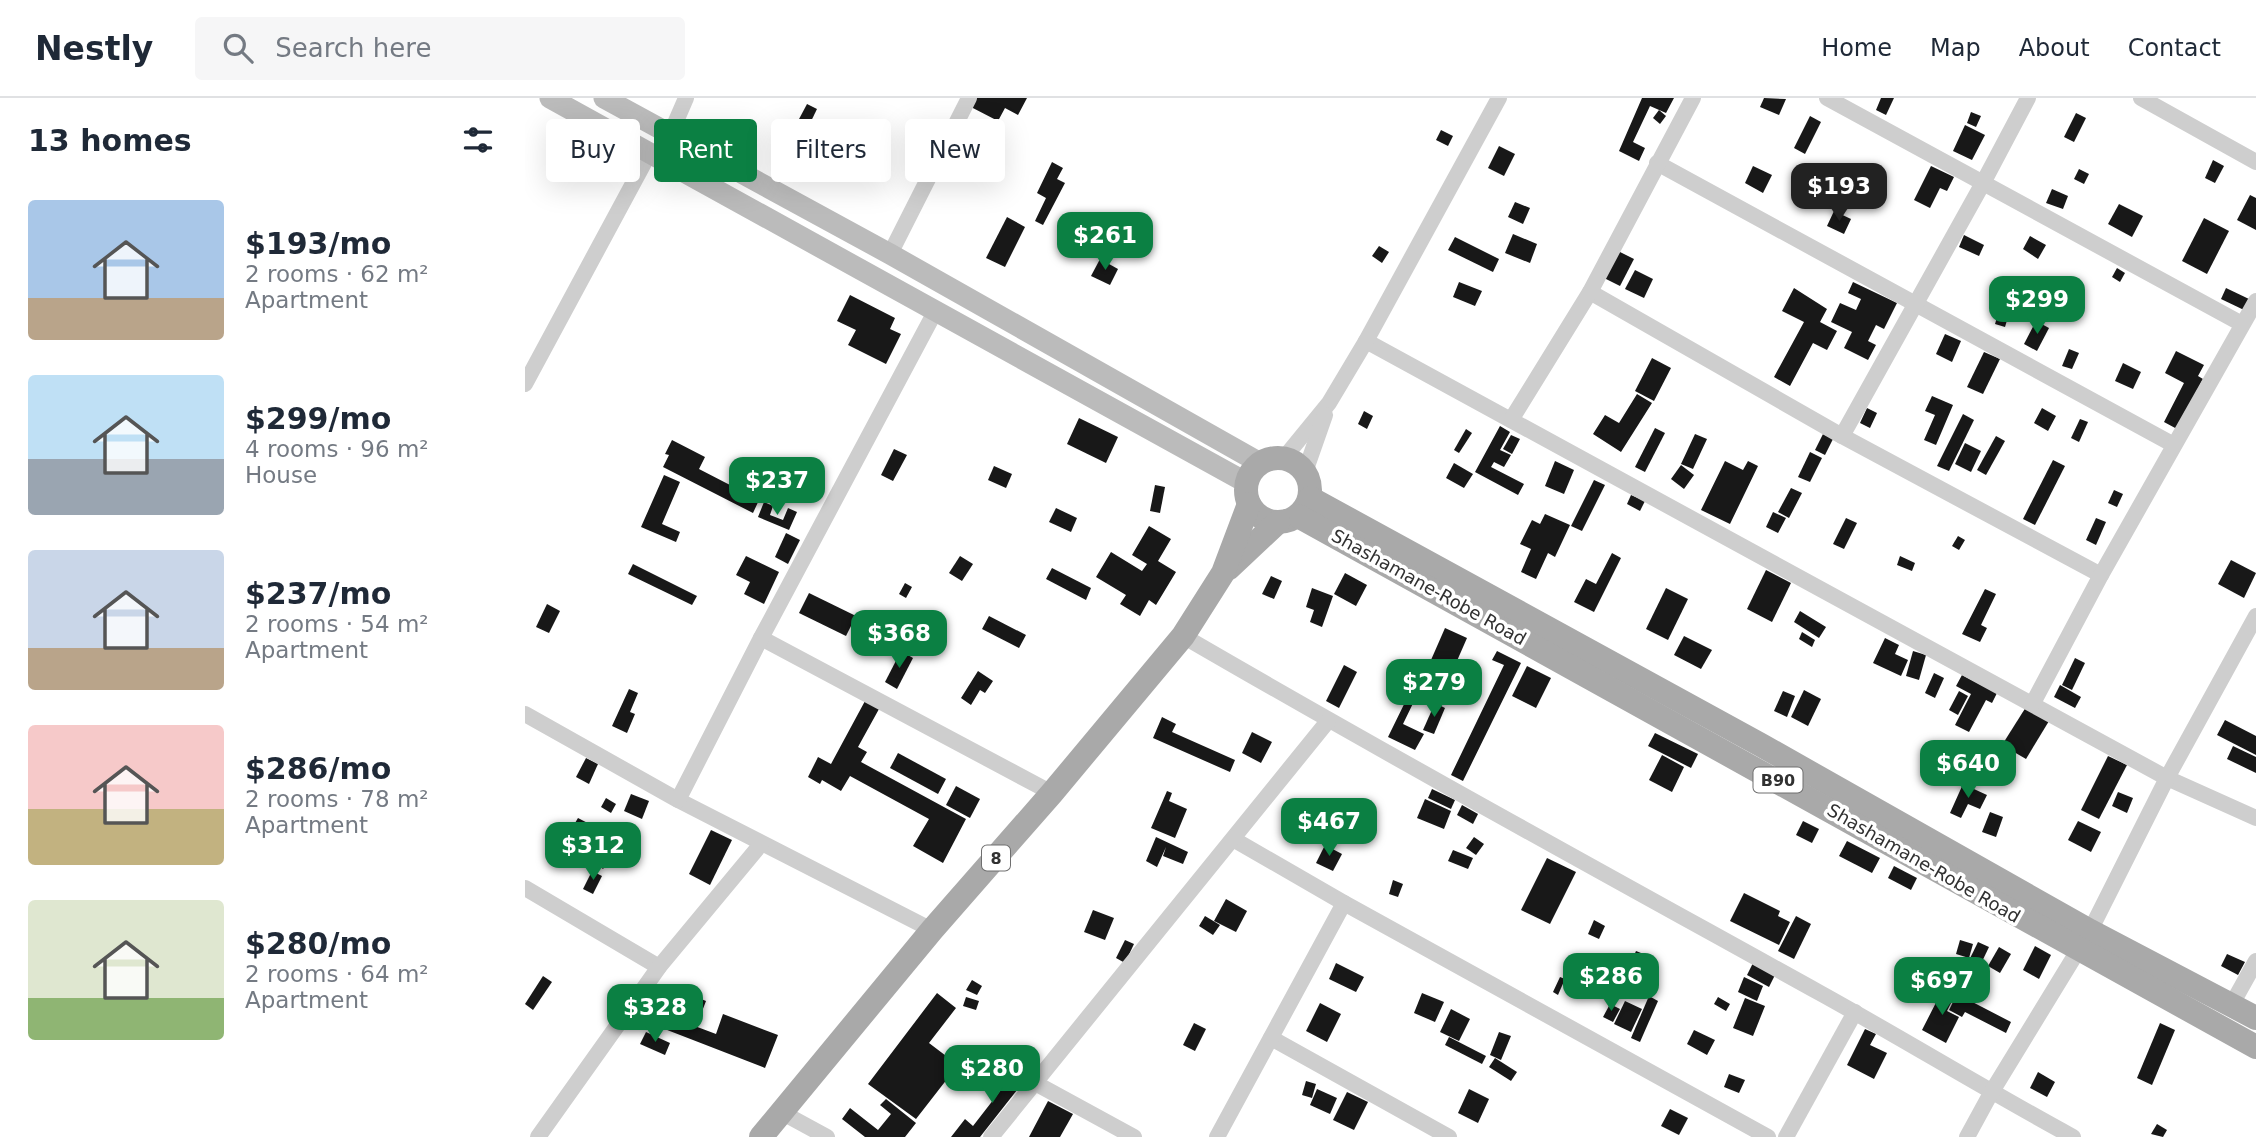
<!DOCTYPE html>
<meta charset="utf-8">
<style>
body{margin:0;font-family:"DejaVu Sans",sans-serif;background:#f6f6f7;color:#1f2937;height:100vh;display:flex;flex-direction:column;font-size:26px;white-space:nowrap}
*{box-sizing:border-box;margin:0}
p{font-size:23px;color:#747a83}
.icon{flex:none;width:38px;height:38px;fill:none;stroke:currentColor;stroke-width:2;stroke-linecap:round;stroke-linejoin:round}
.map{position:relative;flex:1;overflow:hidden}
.drawer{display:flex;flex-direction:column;background:#fff;width:525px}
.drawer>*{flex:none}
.banner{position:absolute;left:21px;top:21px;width:665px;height:63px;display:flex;gap:14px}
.price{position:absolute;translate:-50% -60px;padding:0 16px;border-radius:14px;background:#0b8043;color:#fff;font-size:23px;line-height:46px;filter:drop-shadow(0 2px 4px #0008)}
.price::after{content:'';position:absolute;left:50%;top:42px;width:21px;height:16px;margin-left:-10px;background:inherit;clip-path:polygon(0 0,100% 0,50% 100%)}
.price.on{background:#222;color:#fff}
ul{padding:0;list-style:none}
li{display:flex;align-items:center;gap:21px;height:175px;padding:0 28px}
li span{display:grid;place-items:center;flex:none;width:196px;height:140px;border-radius:7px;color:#555}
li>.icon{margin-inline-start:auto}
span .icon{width:84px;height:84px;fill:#fffc;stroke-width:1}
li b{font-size:30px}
h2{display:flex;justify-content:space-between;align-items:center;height:84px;padding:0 28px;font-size:30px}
.pill{padding:0 24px;border-radius:7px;background:#fff;box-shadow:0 7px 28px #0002;font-size:24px;line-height:63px}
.pill.on{background:#0b8043;color:#fff}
header{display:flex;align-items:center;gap:42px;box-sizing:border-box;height:98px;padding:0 35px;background:#fff;border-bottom:2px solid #e0e1e3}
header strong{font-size:33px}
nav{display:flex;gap:38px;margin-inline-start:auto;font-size:24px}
.search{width:490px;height:63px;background:#f6f6f7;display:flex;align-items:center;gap:18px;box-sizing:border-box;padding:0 24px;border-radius:7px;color:#747a83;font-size:26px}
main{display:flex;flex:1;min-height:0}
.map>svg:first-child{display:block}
.building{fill:#181818}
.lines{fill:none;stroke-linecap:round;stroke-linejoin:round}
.street{stroke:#cecece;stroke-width:16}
.secondary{stroke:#bbb;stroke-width:21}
.primary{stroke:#a9a9a9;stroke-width:24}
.labels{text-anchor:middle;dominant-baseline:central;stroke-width:7;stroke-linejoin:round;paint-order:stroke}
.shield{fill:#fff;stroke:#6f6f6f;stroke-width:2}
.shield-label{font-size:16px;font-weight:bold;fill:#313131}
.street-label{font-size:18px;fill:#313131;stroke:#fff}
</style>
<header>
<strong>Nestly</strong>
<div class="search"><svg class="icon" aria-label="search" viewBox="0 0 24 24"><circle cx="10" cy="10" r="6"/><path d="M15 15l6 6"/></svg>Search here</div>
<nav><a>Home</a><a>Map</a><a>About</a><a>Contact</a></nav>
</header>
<main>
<section class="drawer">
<h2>13 homes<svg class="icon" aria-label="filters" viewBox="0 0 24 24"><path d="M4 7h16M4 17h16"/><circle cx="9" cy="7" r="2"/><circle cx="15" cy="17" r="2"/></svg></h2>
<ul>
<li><span style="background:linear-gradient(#a9c7e8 70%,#b9a48a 0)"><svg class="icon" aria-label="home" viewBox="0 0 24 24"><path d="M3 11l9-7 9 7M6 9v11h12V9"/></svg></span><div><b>$193/mo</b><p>2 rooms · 62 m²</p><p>Apartment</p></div></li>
<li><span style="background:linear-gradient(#bfe0f5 60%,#9aa5b1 0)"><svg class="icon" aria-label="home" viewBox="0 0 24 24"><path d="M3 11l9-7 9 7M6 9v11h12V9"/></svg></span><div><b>$299/mo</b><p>4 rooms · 96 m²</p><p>House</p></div></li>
<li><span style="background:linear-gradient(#c9d6e8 70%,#b9a48a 0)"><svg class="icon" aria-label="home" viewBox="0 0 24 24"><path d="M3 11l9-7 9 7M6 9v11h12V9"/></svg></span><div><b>$237/mo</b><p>2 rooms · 54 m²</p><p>Apartment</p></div></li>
<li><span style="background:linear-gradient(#f6c9c9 60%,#c2b280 0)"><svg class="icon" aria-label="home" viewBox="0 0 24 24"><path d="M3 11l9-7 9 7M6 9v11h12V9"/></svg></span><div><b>$286/mo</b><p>2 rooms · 78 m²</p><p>Apartment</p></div></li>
<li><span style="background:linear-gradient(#dfe7d0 70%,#8fb573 0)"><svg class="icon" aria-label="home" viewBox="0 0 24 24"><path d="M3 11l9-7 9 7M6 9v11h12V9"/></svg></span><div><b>$280/mo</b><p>2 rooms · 64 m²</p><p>Apartment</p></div></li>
</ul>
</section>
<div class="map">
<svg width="1731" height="1039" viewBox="0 0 1731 1039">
<rect width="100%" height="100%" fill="#fff"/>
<g class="building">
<polygon points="448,0 502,0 493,17 480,10 473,23 444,8"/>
<polygon points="1117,0 1149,0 1141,15 1125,8 1108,44 1120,50 1114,63 1094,53"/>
<polygon points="1239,0 1261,1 1254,17 1235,9"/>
<polygon points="1356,0 1369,0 1361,17 1351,12"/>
<polygon points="282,6 292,11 276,44 265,38"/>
<polygon points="1134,12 1141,18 1135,26 1128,20"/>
<polygon points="1446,14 1456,18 1451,29 1442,25"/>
<polygon points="1551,15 1561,20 1549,44 1539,39"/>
<polygon points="1285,18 1296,24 1280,56 1269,50"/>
<polygon points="1440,27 1460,37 1447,62 1428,53"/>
<polygon points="916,32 928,38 923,48 911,42"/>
<polygon points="974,48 990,56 979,78 963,70"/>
<polygon points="1688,62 1699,68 1690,85 1680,80"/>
<polygon points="527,64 538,70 532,81 540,85 518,127 510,123 521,100 512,95"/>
<polygon points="1228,68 1247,77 1238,95 1220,85"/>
<polygon points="1406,68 1429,79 1422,93 1415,90 1405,110 1389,102"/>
<polygon points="1554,71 1564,76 1559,86 1549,81"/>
<polygon points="1527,91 1543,98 1538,111 1521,105"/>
<polygon points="1725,97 1731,100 1731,132 1712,122"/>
<polygon points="990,104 1005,110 998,126 983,119"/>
<polygon points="1594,106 1618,118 1607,139 1583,126"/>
<polygon points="1309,113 1326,121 1319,136 1302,128"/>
<polygon points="482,119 500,129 480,169 461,160"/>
<polygon points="1679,120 1704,133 1682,176 1657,163"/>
<polygon points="988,136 1012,146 1005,165 980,155"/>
<polygon points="1439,137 1459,147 1454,158 1434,149"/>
<polygon points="1505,138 1521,147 1513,161 1498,151"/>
<polygon points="930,139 974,161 968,174 923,152"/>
<polygon points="854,148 864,154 857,165 847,158"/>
<polygon points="1093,153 1109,161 1095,188 1079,180"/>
<polygon points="575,161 593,171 585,187 566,178"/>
<polygon points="1592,170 1600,175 1595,184 1587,179"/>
<polygon points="1110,172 1128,181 1119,200 1100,191"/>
<polygon points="934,184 957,193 950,208 928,199"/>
<polygon points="1328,184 1372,205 1359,231 1351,227 1343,243 1351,247 1343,262 1319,250 1327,234 1306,224 1315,205 1331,212 1336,201 1323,195"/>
<polygon points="1269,190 1302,211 1295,224 1312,233 1302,252 1288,245 1265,288 1249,279 1279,224 1257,213"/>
<polygon points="1701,190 1724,201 1719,212 1696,201"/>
<polygon points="325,197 370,220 365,231 376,236 361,266 323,247 331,232 312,223"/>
<polygon points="1473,216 1483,219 1480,229 1470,226"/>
<polygon points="1511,223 1524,230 1512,253 1499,246"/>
<polygon points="1420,236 1436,243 1427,264 1411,256"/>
<polygon points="1544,251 1554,255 1547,271 1537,268"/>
<polygon points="1651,253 1679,267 1673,278 1678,281 1652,331 1639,324 1659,285 1640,275"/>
<polygon points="1459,254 1475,261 1458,296 1442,289"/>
<polygon points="1127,260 1146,270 1129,303 1110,293"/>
<polygon points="1598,265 1616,274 1608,291 1590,283"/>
<polygon points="1112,296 1127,305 1096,354 1068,336 1080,317 1094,325"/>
<polygon points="1407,298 1428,307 1411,347 1399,342 1410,317 1400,313"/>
<polygon points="1342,310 1352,315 1345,330 1335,325"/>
<polygon points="1517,310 1531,318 1523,333 1509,325"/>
<polygon points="839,313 848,318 842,331 833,326"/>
<polygon points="1438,316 1449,322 1424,373 1412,368"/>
<polygon points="554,320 593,339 581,365 542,346"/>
<polygon points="1555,321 1563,324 1554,344 1546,340"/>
<polygon points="975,328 985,334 975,352 986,357 979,369 969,364 966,369 999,386 993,397 950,374"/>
<polygon points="1130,330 1140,335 1120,374 1110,369"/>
<polygon points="941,331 947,335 934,355 929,352"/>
<polygon points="1170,336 1182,341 1168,371 1156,366"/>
<polygon points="1298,336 1308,341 1300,357 1290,352"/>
<polygon points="986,337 995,341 987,356 978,351"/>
<polygon points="1471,338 1480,343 1461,377 1452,372"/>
<polygon points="147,342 180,359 174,371 234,402 228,415 138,369 144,357 140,356"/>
<polygon points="1440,345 1456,353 1446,374 1430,366"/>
<polygon points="369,351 382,357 368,383 356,377"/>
<polygon points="1285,354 1297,360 1285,384 1273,379"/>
<polygon points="1528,362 1540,368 1510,427 1498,421"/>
<polygon points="1030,363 1049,372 1039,396 1020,388"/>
<polygon points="1200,363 1218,372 1223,363 1233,368 1205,426 1176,412"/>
<polygon points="929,365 948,376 939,390 921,380"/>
<polygon points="1156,367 1169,377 1159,391 1146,381"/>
<polygon points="469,368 487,376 481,390 463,382"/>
<polygon points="257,374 270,380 265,392 252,386"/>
<polygon points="139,377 155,384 137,426 155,434 151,444 116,429"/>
<polygon points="1069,382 1080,387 1057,433 1046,428"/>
<polygon points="630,387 640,389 635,415 625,413"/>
<polygon points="1266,390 1277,395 1264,420 1253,414"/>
<polygon points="1589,392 1598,396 1592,409 1583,405"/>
<polygon points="1106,397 1120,403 1115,413 1102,406"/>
<polygon points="239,404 248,408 245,417 258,422 263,410 272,414 264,432 233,419"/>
<polygon points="531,410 552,420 546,434 524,424"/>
<polygon points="1248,414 1261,420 1253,435 1241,429"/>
<polygon points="1020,416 1045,427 1030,459 1023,455 1011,481 996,474 1006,451 995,446 1007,422 1015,426"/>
<polygon points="1321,420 1332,425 1319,451 1308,446"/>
<polygon points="1571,420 1581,424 1571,447 1561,442"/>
<polygon points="624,428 646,441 633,463 651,474 631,507 624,502 615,518 595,506 601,497 571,479 586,454 617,473 622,466 607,457"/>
<polygon points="261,435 275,442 263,466 250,459"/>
<polygon points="1433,438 1440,442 1434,452 1427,448"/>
<polygon points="1087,455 1096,460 1069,514 1049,504 1061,481 1071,486"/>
<polygon points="221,458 254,474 239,506 219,496 225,484 211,477"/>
<polygon points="435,458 448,466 437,483 424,475"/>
<polygon points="1375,458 1390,465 1387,473 1372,467"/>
<polygon points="1706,462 1731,475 1719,500 1693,486"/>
<polygon points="108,466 172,498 167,507 103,476"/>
<polygon points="527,470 566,490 561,502 521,481"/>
<polygon points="1241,472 1266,485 1247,524 1222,511"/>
<polygon points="820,475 842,487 831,508 809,496"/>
<polygon points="746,478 757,483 749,501 737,496"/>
<polygon points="380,485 387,489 381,500 374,496"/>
<polygon points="787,490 808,498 797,529 785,524 789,512 781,509"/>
<polygon points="1141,490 1163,501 1143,542 1121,531"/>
<polygon points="1460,491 1471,496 1456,527 1462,530 1455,544 1437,536"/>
<polygon points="284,495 331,518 321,538 274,515"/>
<polygon points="22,506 35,513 24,535 11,529"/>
<polygon points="1275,513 1301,529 1294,540 1269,524"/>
<polygon points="464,518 501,537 494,550 457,531"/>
<polygon points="920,530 942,540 928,572 906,562"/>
<polygon points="1277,534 1290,542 1287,549 1274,541"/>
<polygon points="1159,538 1187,552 1176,571 1149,557"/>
<polygon points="1360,540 1374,547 1370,556 1383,562 1376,578 1348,565"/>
<polygon points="376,553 388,560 372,591 360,584"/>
<polygon points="972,553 996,565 938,683 926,677 979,567 967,562"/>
<polygon points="1388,553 1401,557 1394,582 1381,578"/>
<polygon points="1550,560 1560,565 1547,592 1537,587"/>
<polygon points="819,567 832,574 814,610 801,603"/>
<polygon points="1002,568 1026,580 1011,610 987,598"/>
<polygon points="453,573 468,583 460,595 455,592 446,607 436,600"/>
<polygon points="1409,575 1419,580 1410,600 1400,595"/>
<polygon points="1437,577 1472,595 1467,605 1461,602 1444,634 1430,627 1446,596 1431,588"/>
<polygon points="1535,587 1556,599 1550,610 1529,599"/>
<polygon points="887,590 894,593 878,626 899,636 890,652 863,639"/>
<polygon points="104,591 113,595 105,614 110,616 102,635 87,628"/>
<polygon points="1279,592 1296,601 1283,628 1266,619"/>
<polygon points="1258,593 1270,598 1262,619 1249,613"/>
<polygon points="1434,593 1443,598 1433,617 1424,612"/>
<polygon points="340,603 354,611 333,649 342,654 336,664 441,721 418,765 388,748 404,721 325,678 316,693 297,682 295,686 283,679 293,659 306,666"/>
<polygon points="910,605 920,610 909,636 898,632"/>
<polygon points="1501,609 1524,623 1501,661 1477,647"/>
<polygon points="637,619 651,626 647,634 710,662 705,674 628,640"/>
<polygon points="1700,622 1731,638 1731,657 1692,637"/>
<polygon points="727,634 747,644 736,665 717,655"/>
<polygon points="1130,635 1173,656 1166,670 1123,648"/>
<polygon points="1708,648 1731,659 1731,675 1702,661"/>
<polygon points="373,655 421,681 413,696 365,670"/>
<polygon points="1137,657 1159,669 1147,694 1124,682"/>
<polygon points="1583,658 1602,667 1574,721 1556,712"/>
<polygon points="61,660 73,666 64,686 51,679"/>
<polygon points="1438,686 1462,697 1455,711 1443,706 1436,720 1425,715"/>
<polygon points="431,688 455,701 445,720 421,707"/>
<polygon points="907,691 930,702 926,711 903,700"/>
<polygon points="642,693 647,695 644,703 662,711 650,740 626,730"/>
<polygon points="1593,694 1608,700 1602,715 1587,708"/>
<polygon points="106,696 124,703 117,721 99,713"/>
<polygon points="81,700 91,706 86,715 76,709"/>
<polygon points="900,701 926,713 919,731 892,720"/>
<polygon points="937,707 953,716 948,726 932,717"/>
<polygon points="1465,714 1478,719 1471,739 1457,734"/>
<polygon points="53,720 76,732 70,742 47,730"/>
<polygon points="1278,723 1294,731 1287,745 1271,737"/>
<polygon points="1553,723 1576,734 1566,754 1543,742"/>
<polygon points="35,726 66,742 60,754 41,744 32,762 20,755"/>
<polygon points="186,732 207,742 185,787 164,776"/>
<polygon points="631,739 663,754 658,766 638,758 641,749 632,769 621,763"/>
<polygon points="949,739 959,746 951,757 941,750"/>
<polygon points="1322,743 1355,760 1347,775 1314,758"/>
<polygon points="68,744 87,760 78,771 59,755"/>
<polygon points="800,747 817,756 808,773 791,765"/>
<polygon points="928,752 948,760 943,771 923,763"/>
<polygon points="1022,760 1051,774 1025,826 996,812"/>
<polygon points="1369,768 1392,780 1386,792 1363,780"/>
<polygon points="67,773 77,778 68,796 58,791"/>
<polygon points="868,782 878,786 873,799 864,796"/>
<polygon points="1219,795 1255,813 1253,818 1265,824 1254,847 1205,823"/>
<polygon points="701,801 722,813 711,834 689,823"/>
<polygon points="568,812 589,820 580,842 559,834"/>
<polygon points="680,818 695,827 688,837 674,828"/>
<polygon points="1271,818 1286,826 1269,861 1253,853"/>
<polygon points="1069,822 1080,828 1074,841 1063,836"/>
<polygon points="600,842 609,846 600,865 591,860"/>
<polygon points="1435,842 1448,846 1444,860 1431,856"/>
<polygon points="1453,844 1464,849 1442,895 1431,889"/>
<polygon points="1510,848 1526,857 1514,881 1498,872"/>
<polygon points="1474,849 1486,856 1475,875 1463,868"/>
<polygon points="1111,853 1121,857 1115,871 1105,867"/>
<polygon points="1702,856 1720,864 1713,877 1696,868"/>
<polygon points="811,865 839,879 831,894 804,881"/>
<polygon points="1228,865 1250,877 1244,889 1222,877"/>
<polygon points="1403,876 1418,882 1412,896 1397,890"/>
<polygon points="18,878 27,884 8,912 0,906"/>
<polygon points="1035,879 1040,881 1033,897 1028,894"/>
<polygon points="1219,879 1238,888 1232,903 1213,894"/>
<polygon points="447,882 457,888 452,897 441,892"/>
<polygon points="1420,887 1432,893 1422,913 1434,919 1421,945 1397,932"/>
<polygon points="152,891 181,903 176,916 164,912 159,924 191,936 198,916 253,937 240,970 137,930"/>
<polygon points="412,895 431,910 404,945 433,967 391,1021 343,986"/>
<polygon points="897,895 919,904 910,924 889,915"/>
<polygon points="1432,896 1486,924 1481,935 1440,914 1437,919 1424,912"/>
<polygon points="1124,898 1133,903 1115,944 1106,940"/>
<polygon points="441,899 454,903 451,912 438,908"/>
<polygon points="1193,899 1205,906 1201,913 1189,906"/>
<polygon points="1220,900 1240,908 1228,938 1208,930"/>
<polygon points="1100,903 1117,911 1106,934 1089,926"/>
<polygon points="795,905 816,916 802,944 781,933"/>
<polygon points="1085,906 1095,911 1088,924 1078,919"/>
<polygon points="926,911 945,921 934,943 915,934"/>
<polygon points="669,925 681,931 670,953 658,947"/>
<polygon points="1635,925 1650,932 1627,987 1612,980"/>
<polygon points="1340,931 1351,936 1345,947 1362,955 1349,981 1322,967"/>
<polygon points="1169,932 1190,942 1182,957 1162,946"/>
<polygon points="121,934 145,945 140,957 115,946"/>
<polygon points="974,934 986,938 976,962 965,957"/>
<polygon points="924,939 961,958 957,966 920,947"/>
<polygon points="970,960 992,974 986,983 964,969"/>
<polygon points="480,967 499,983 455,1039 426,1039 440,1021 448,1028 479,988 470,980"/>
<polygon points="1513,974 1530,984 1522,999 1505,990"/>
<polygon points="1204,976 1220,982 1214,995 1199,989"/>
<polygon points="781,983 791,986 787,1000 777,997"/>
<polygon points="792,991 812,1000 805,1016 785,1007"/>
<polygon points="944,991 964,1001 953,1025 933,1015"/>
<polygon points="822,994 843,1004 829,1032 808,1022"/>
<polygon points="361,1001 391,1025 380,1039 340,1039 317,1021 325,1010 353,1032 366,1016 355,1007"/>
<polygon points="523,1003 548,1016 535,1039 504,1039"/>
<polygon points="1145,1011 1163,1020 1154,1037 1136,1028"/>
<polygon points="1632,1026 1642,1032 1638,1039 1626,1036"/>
</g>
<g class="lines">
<g class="street">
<polyline points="1302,0 1717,226"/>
<polyline points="1616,0 1731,64"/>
<polyline points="145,37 161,0"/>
<polyline points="1132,65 1649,347"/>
<polyline points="365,156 444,0"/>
<polyline points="1065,194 1317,338 1576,477"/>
<polyline points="841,243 1642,680 1731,720"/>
<polyline points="0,286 125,54"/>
<polyline points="986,322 1065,194 1168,0"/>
<polyline points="1317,338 1458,85 1503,0"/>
<polyline points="759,360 804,305 841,243 974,0"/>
<polyline points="780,374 800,317"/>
<path d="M658,538C868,660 1082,777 1295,895C1380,942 1463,993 1548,1039"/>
<polyline points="236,540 527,695"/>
<polyline points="1508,605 1576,477 1731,203"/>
<polyline points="0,616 153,702 407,832"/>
<polyline points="153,702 236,540 411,212"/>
<polyline points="708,741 819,805 1243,1039"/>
<polyline points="0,790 134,869"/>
<polyline points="1707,906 1731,863"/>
<polyline points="746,940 924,1039"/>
<polyline points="510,985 609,1039"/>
<polyline points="256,1014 302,1039"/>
<polyline points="13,1039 134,869 236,746"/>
<polyline points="466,1039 803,623"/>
<polyline points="692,1039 819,805"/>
<polyline points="1261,1039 1330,914"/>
<polyline points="1442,1039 1466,995 1565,833 1642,680 1731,518"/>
</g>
<g class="secondary">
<polyline points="25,0 722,385"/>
<polyline points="79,0 365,156 735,365"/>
</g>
<g class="primary">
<circle cx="753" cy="392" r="32"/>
<polyline points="785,400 1236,647 1565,833 1731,920"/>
<polyline points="773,418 1731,949"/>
<polyline points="704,470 753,424"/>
<polyline points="236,1039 407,832 527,695 658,538 698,475 724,406"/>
</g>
</g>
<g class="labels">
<g class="shield">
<rect x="1228.5" y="669.5" width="49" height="25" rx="5"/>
<rect x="457" y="747.5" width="28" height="25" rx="5"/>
</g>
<g class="shield-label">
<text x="1253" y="682">B90</text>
<text x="471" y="760">8</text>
</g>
<g class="street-label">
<text transform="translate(904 489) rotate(29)">Shashamane-Robe Road</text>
<text transform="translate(1399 765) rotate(30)">Shashamane-Robe Road</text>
</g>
</g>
</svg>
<b class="price on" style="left:1314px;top:125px">$193</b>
<b class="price" style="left:580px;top:174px">$261</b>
<b class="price" style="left:1512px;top:238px">$299</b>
<b class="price" style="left:252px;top:419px">$237</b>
<b class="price" style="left:374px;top:572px">$368</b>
<b class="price" style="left:909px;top:621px">$279</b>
<b class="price" style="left:1443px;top:702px">$640</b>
<b class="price" style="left:804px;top:760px">$467</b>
<b class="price" style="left:68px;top:784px">$312</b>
<b class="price" style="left:1086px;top:915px">$286</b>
<b class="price" style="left:1417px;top:919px">$697</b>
<b class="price" style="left:130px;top:946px">$328</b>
<b class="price" style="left:467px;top:1007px">$280</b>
<div class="banner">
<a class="pill">Buy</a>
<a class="pill on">Rent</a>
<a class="pill">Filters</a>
<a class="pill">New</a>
</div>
</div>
</main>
